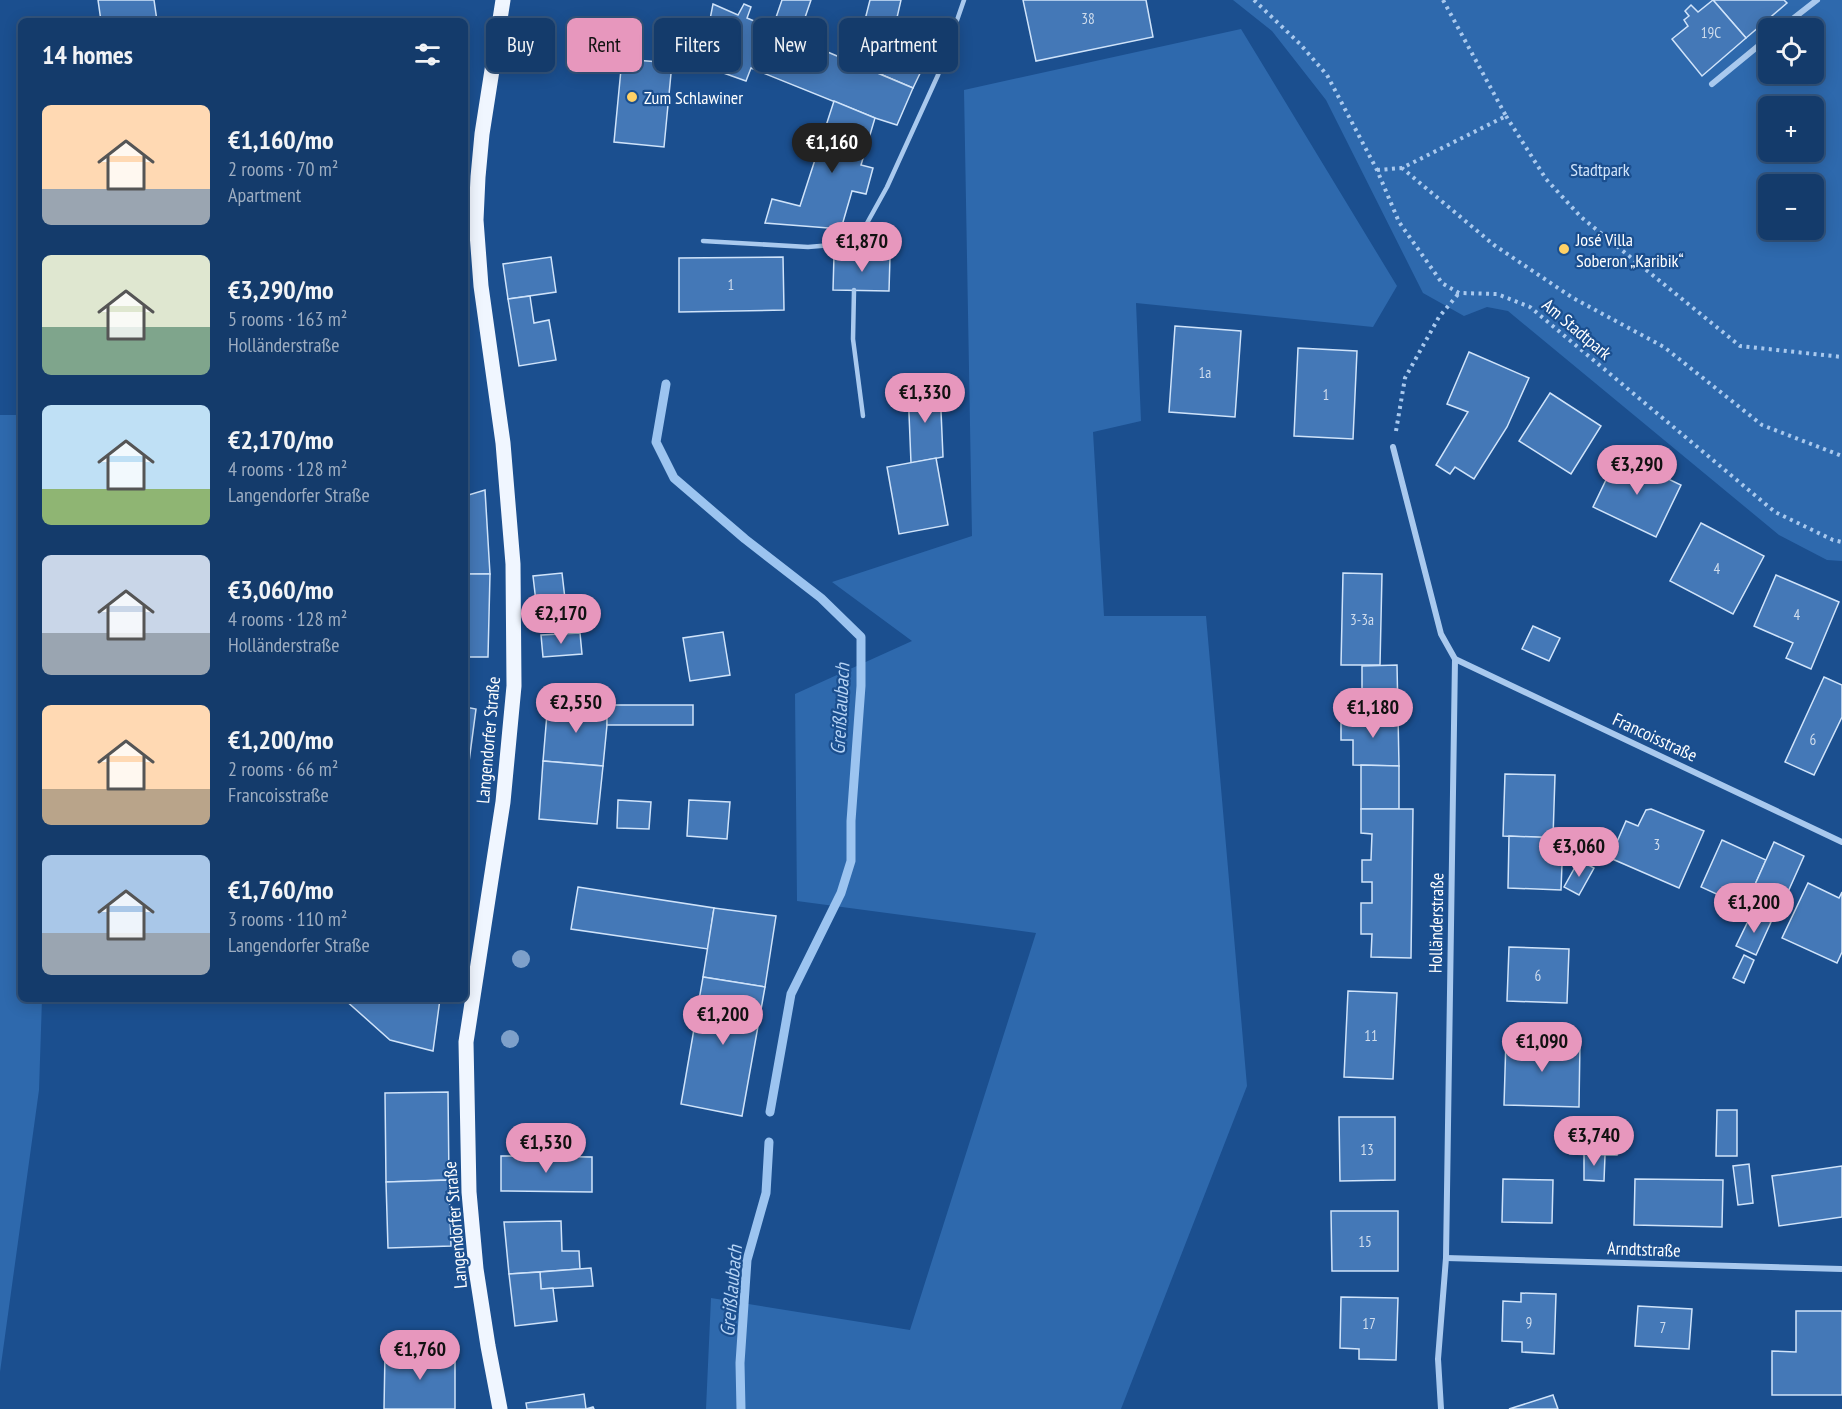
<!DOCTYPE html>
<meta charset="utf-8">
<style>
body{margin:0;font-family:"PT Sans Narrow",sans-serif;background:#1d4271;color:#f1f3f6;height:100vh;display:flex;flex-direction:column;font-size:22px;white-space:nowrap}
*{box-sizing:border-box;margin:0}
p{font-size:20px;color:#9dadc1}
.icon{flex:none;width:33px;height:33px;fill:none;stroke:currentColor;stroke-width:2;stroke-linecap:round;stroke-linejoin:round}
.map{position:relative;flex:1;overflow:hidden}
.sheet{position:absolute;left:18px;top:18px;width:450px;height:984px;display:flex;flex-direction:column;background:#143b6b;border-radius:9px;box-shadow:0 3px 15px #0003,0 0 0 2px #33557e}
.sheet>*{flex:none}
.banner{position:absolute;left:486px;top:18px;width:570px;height:54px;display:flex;gap:12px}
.tools{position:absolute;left:1758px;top:18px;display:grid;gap:12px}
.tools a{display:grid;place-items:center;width:66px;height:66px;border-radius:9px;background:#143b6b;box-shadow:0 3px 15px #0003,0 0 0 2px #33557e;font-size:30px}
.price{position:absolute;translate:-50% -51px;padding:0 14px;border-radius:21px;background:#e797bd;color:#111;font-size:20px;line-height:39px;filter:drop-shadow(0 2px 3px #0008)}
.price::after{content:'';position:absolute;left:50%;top:36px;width:18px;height:14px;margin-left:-9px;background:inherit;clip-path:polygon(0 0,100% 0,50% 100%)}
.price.active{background:#222;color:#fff}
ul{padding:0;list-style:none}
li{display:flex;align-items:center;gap:18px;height:150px;padding:0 24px}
li span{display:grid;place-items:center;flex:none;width:168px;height:120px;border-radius:9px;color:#555}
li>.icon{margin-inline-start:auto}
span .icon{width:72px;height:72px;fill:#fffc;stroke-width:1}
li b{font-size:26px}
h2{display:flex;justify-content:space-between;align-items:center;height:72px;padding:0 24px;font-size:26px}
.tag{padding:0 21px;border-radius:9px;background:#143b6b;box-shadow:0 3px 15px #0003,0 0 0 2px #33557e;font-size:21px;line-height:54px}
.tag.active{background:#e797bd;color:#111}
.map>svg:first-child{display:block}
.green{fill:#2e69ad;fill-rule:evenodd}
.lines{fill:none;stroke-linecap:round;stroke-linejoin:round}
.stream{stroke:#9cc4f0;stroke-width:9}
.building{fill:#4478b7;stroke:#cfe3fa;stroke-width:1.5}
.path{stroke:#a9c9ee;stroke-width:4;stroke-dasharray:3 4.5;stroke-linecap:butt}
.service{stroke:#a9c9ee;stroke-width:4.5}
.minor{stroke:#a9c9ee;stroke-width:6}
.primary{stroke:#f0f6ff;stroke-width:15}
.tree{fill:#7ea0ca}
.poi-dot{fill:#ffd166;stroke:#1b4f8f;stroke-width:2}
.labels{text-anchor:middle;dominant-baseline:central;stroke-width:4.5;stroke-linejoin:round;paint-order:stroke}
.number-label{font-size:15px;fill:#d0dded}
.poi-label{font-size:18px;fill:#fff;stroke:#1b4f8f;text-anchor:start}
.park-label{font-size:18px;fill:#cfe3fa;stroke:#1b4f8f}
.street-label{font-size:18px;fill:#fff;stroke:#1b4f8f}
.water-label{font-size:20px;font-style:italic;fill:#b5d3f5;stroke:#1b4f8f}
</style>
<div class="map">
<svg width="1842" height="1409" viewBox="0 0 1842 1409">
<rect width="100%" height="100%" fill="#1b4f8f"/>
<g class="green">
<path d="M1233,0H1842V561L1827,560L1779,535L1508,311L1487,307L1464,316L1423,293L1326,100L1272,31ZM1768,28H1814V74H1768ZM1768,106H1814V152H1768ZM1768,184H1814V230H1768Z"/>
<polygon points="1241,29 1397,286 1373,327 1136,303 1141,421 1093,432 1104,616 1206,616 1247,1086 1121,1409 706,1409 711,1298 910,1330 1036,933 797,901 795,694 912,641 832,582 972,536 964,90"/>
<polygon points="0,415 21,415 21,999 42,999 39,1090 0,1372"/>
</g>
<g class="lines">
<g class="stream">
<polyline points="666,384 656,442 674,478 745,539 821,598 861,637 861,686 851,821 851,861 841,893 791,994 770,1112"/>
<polyline points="741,1409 740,1363 747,1260 766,1193 769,1142"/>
</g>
</g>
<g class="building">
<polygon points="98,0 154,0 157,21 101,21"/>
<polygon points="782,0 811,0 798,38 772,29"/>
<polygon points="870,0 901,0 888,57 895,61 899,52 925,63 913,88 854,63"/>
<polygon points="1023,0 1146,0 1153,37 1036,61"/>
<polygon points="1713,0 1784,0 1787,3 1746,38"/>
<polygon points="1713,0 1746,38 1702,76 1672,39 1688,26 1684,20 1689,16 1685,11 1691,5 1698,12"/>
<polygon points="713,4 738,15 744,4 751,7 747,18 913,88 897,125 875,118 751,68 746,81 701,65"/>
<polygon points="622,59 672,63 664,147 614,142"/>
<polygon points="834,101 875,118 861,165 873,168 866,194 852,191 841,229 765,223 772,199 800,206"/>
<polygon points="834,255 890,256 889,291 833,290"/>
<polygon points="551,257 556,292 508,299 503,264"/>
<polygon points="783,257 784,310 679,312 679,258"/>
<polygon points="530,296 534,323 549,320 556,360 519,366 508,299"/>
<polygon points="1175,326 1241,331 1235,417 1169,412"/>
<polygon points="1298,348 1357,351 1353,439 1294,436"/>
<polygon points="1469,352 1529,378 1507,427 1474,479 1455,467 1450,474 1436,465 1468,412 1447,404"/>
<polygon points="940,388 943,457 911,463 908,389"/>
<polygon points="1550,393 1601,426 1571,474 1519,441"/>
<polygon points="1618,455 1681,485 1656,537 1593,507"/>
<polygon points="936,458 948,525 899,534 887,467"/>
<polygon points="485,490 490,574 465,574 465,496"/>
<polygon points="1701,523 1764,556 1733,614 1670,581"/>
<polygon points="562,573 567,616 538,619 533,576"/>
<polygon points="1343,573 1382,574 1380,665 1341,665"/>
<polygon points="465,574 490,574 488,657 465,657"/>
<polygon points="1776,575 1839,602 1811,669 1786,658 1793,643 1754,626"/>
<polygon points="1533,626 1560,638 1549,661 1522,649"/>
<polygon points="723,632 730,675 690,681 683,638"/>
<polygon points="580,633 582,654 543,657 541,635"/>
<polygon points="1397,665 1398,714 1362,714 1362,666"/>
<polygon points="1824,677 1842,685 1842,717 1814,775 1785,762"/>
<polygon points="548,702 607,705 607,725 603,766 543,761"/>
<rect x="607" y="705" width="86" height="20"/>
<polygon points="465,707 476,709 465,792"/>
<polygon points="1398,714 1399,766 1353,765 1353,740 1341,740 1341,715"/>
<polygon points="543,761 603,766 597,824 539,819"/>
<polygon points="1361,765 1399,766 1399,809 1361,809"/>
<polygon points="1505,774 1555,775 1553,838 1503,836"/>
<polygon points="618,800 651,802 649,829 617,828"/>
<polygon points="689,800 730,802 727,839 687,836"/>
<polygon points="1361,809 1413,809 1411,958 1371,957 1372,934 1361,934 1361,903 1372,903 1372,882 1362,882 1362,860 1371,860 1372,834 1361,833"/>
<polygon points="1651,809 1704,831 1679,888 1610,858 1626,821 1638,826 1646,810"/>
<polygon points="1509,836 1563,838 1561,890 1508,888"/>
<polygon points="1722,840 1766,860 1745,907 1701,887"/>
<polygon points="1774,842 1804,856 1775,921 1745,907"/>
<polygon points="1579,860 1594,868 1579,895 1564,887"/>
<polygon points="1808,883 1839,898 1842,892 1842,952 1837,963 1782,938"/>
<polygon points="578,887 714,908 708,949 571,929"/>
<polygon points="714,908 776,916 765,987 703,977"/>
<polygon points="1752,913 1771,922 1756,955 1736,946"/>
<polygon points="1509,947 1569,949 1567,1003 1507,1001"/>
<polygon points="1744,955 1754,960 1744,983 1733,978"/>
<polygon points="703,977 765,987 742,1116 681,1104"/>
<polygon points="1348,991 1397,993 1393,1079 1344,1077"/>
<polygon points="344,999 440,999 433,1051 390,1040"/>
<polygon points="1506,1039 1580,1040 1579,1107 1504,1105"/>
<polygon points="448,1092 449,1180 386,1182 385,1093"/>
<polygon points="1717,1110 1737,1110 1737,1156 1716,1156"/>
<polygon points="1339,1117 1395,1117 1395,1180 1340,1181"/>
<polygon points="1571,1122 1601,1123 1600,1155 1570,1154"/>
<polygon points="1601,1123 1618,1123 1617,1155 1600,1155"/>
<polygon points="1584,1154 1605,1155 1604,1181 1584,1180"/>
<polygon points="501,1156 592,1157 592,1192 501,1191"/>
<polygon points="1749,1164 1753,1203 1738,1205 1733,1166"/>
<polygon points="1842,1166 1842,1217 1779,1226 1772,1176"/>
<polygon points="1503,1179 1553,1180 1552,1223 1502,1222"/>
<polygon points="1635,1179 1723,1180 1722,1227 1634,1225"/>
<polygon points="449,1180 451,1246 388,1248 386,1182"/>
<polygon points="1331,1211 1398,1211 1398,1271 1332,1271"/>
<polygon points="561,1221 562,1251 579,1251 580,1269 509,1274 504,1222"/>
<polygon points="591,1268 593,1286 541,1289 540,1272"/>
<polygon points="540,1272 541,1289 553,1288 557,1321 515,1326 509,1274"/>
<polygon points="1521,1293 1556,1294 1554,1354 1522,1352 1522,1342 1502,1341 1503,1301 1521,1302"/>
<polygon points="1341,1297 1398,1298 1396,1360 1359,1359 1359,1349 1340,1348"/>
<polygon points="1638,1306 1692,1309 1689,1349 1635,1346"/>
<polygon points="1796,1311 1842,1311 1842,1395 1772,1395 1772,1351 1796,1352"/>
<polygon points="385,1353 455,1354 455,1409 384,1409"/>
<polygon points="584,1394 586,1409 593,1407 594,1409 527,1409 526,1403"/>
<polygon points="1553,1395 1558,1409 1509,1409"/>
</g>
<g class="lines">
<g class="path">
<polyline points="1254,0 1300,44 1327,75 1377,170 1399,222 1442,283 1459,293 1497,294 1530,307 1775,512 1833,540 1842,542"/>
<polyline points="1443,0 1506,116 1402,168 1494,245 1573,298 1664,347 1762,425 1842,456"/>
<polyline points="1506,116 1546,179 1581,217 1740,346 1842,357"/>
<polyline points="1377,170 1402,168"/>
<polyline points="1396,431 1405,378 1439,317 1459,293"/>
</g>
<g class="service">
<polyline points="703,241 808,247 856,243 887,187 938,75 964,0"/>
<polyline points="854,255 856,243"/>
<polyline points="854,290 853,339 863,416"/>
</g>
<g class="minor">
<polyline points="1781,28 1817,0"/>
<polyline points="1712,84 1768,38"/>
<polyline points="1393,447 1441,634 1455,659 1446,1258 1438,1359 1441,1409"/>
<polyline points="1455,659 1842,842"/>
<polyline points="1446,1258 1842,1269"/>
</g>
<polyline class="primary" points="500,1409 488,1346 476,1269 469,1192 466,1042 503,802 514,686 513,564 503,443 481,286 476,220 478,177 482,134 503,0"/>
</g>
<g class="tree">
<circle cx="521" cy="959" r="9"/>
<circle cx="510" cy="1039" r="9"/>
</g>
<g class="poi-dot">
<circle cx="632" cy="97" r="6"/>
<circle cx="1564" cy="249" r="6"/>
</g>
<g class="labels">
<g class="number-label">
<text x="1088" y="18">38</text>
<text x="1711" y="32">19C</text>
<text x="731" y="284">1</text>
<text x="1205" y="372">1a</text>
<text x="1326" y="394">1</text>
<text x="1717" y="568">4</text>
<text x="1797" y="614">4</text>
<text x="1362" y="619">3-3a</text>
<text x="1813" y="739">6</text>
<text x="1657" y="844">3</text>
<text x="1538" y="975">6</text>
<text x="1371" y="1035">11</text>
<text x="1367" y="1149">13</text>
<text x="1365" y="1241">15</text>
<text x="1529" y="1322">9</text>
<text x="1369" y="1323">17</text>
<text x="1663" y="1327">7</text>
</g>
<g class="poi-label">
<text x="644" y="97">Zum Schlawiner</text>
<text x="1576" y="239">José Villa<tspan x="1576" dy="21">Soberon „Karibik“</tspan></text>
</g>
<g class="park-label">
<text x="1600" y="169">Stadtpark</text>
</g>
<g class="street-label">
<text transform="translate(1577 329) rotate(40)">Am Stadtpark</text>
<text transform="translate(1655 737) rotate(25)">Francoisstraße</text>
<text transform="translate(488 740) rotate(-85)">Langendorfer Straße</text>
<text transform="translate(1436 923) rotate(-89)">Holländerstraße</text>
<text transform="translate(455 1225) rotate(-95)">Langendorfer Straße</text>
<text transform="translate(1644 1249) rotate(2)">Arndtstraße</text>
</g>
<g class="water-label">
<text transform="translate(840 709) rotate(-87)">Greißlaubach</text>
<text transform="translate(731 1291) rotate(-85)">Greißlaubach</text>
</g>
</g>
</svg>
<div class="tools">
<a><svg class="icon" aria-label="locate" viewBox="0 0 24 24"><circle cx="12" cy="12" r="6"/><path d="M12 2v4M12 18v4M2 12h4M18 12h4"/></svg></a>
<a>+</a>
<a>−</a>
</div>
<b class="price active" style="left:832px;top:174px">€1,160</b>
<b class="price" style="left:862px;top:273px">€1,870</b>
<b class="price" style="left:925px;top:424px">€1,330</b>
<b class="price" style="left:1637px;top:496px">€3,290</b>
<b class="price" style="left:561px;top:645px">€2,170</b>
<b class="price" style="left:576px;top:734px">€2,550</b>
<b class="price" style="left:1373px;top:739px">€1,180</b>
<b class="price" style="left:1579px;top:878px">€3,060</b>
<b class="price" style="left:1754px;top:934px">€1,200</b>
<b class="price" style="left:723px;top:1046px">€1,200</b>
<b class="price" style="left:1542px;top:1073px">€1,090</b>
<b class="price" style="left:1594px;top:1167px">€3,740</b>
<b class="price" style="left:546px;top:1174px">€1,530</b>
<b class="price" style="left:420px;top:1381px">€1,760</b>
<div class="banner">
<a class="tag">Buy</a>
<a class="tag active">Rent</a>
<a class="tag">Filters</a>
<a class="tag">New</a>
<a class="tag">Apartment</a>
</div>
<section class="sheet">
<h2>14 homes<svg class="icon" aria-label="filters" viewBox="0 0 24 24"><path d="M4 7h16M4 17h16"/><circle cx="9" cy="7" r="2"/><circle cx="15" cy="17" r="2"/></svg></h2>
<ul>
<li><span style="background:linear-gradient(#ffd9b3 70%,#9aa5b1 0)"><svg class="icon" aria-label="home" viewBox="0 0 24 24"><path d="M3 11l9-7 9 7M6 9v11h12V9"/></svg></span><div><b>€1,160/mo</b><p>2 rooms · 70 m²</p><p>Apartment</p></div></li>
<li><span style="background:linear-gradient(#dfe7d0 60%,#7fa58c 0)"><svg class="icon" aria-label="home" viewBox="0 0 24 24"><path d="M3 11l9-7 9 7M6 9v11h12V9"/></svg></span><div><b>€3,290/mo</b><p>5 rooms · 163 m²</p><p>Holländerstraße</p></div></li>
<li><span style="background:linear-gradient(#bfe0f5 70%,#8fb573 0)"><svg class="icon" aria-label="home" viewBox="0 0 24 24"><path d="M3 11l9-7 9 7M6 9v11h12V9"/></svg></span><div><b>€2,170/mo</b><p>4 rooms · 128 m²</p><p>Langendorfer Straße</p></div></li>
<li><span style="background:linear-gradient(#c9d6e8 65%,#9aa5b1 0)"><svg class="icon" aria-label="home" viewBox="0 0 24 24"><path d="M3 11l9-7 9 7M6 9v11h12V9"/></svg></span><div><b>€3,060/mo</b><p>4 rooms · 128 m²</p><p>Holländerstraße</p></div></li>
<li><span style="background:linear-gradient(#ffd9b3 70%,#b9a48a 0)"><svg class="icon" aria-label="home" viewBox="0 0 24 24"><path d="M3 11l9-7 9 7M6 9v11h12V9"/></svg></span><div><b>€1,200/mo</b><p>2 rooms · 66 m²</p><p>Francoisstraße</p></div></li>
<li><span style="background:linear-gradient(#a9c7e8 65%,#9aa5b1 0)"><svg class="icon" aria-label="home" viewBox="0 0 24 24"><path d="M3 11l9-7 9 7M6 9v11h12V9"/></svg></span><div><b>€1,760/mo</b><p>3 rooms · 110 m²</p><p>Langendorfer Straße</p></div></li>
</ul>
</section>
</div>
